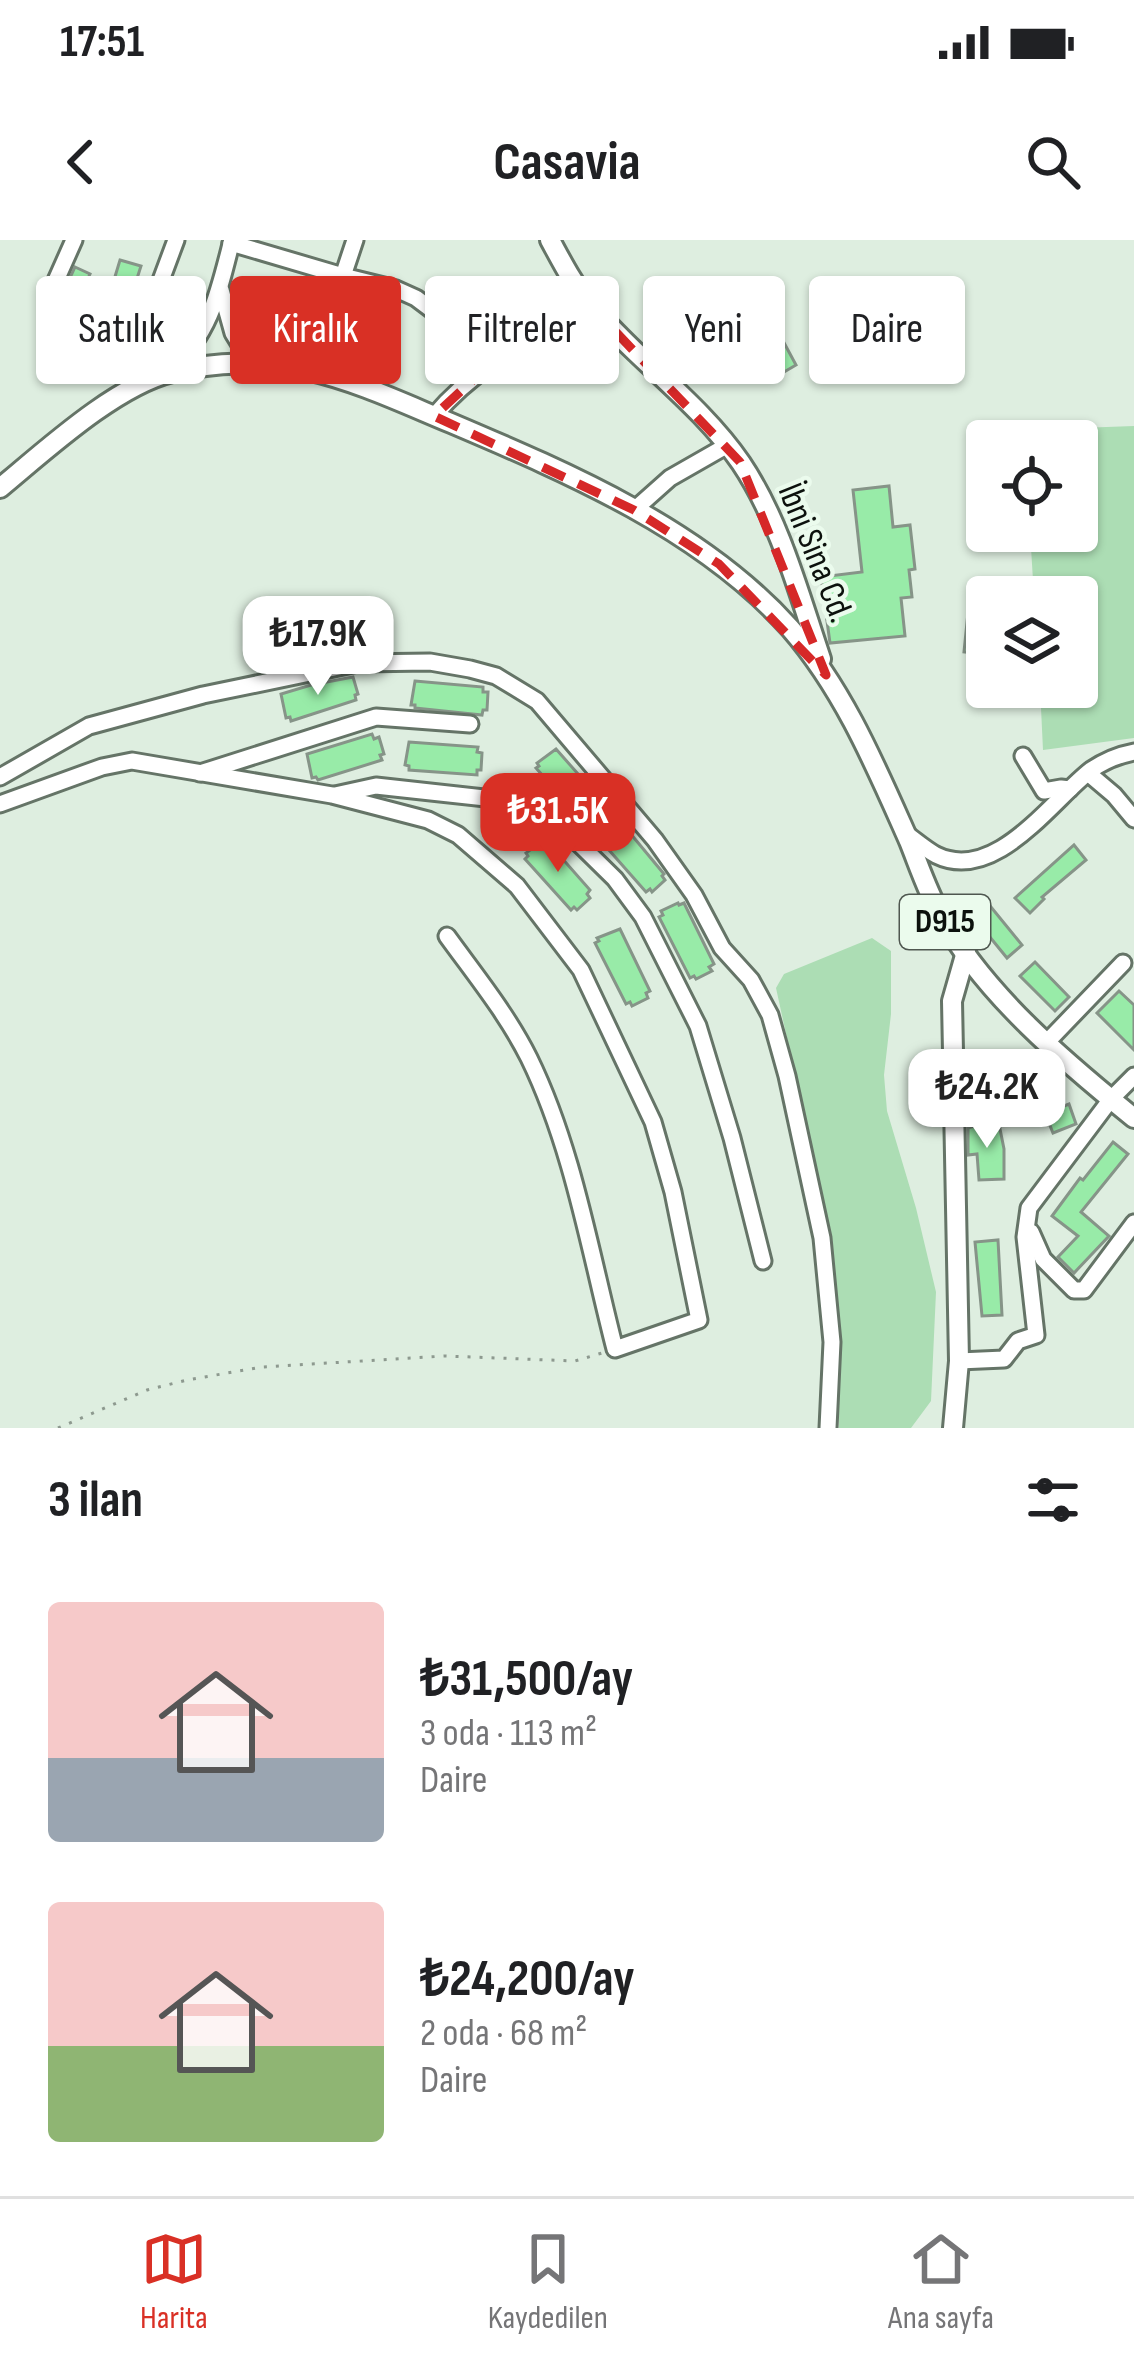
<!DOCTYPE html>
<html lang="tr">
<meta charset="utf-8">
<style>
body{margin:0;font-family:"Sofia Sans Condensed",sans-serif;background:#f6f6f6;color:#202124;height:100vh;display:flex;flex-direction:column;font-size:45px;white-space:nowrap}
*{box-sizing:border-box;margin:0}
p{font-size:39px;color:#757577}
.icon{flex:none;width:66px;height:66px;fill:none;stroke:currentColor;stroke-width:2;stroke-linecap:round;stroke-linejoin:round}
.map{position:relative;height:1188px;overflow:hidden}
.drawer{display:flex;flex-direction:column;background:#fff;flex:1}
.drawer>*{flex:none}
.top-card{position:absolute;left:36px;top:36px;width:1062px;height:108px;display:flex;gap:24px}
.fabs{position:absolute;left:966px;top:180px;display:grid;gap:24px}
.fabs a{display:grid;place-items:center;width:132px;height:132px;border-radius:12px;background:#fff;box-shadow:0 3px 9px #0004;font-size:60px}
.price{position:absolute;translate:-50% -102px;padding:0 27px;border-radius:24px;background:#fff;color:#222;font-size:39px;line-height:78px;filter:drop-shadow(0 3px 6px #0008)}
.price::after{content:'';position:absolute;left:50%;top:72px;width:36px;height:27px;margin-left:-18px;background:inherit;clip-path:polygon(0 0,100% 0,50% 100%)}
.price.selected{background:#d93025;color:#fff}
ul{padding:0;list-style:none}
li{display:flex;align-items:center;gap:36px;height:300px;padding:0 48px}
li span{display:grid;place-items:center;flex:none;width:336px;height:240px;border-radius:12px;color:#555}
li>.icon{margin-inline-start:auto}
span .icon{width:144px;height:144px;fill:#fffc;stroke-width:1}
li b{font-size:51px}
h2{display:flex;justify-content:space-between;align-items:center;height:144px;padding:0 48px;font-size:51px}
.pill{padding:0 42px;border-radius:12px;background:#fff;box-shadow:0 3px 9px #0004;font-size:42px;line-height:108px}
.pill.selected{background:#d93025;color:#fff}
.status{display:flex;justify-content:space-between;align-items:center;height:84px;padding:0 60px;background:#fff;direction:ltr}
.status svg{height:33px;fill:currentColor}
header{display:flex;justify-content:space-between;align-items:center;height:156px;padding:0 48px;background:#fff;font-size:54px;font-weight:700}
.menu{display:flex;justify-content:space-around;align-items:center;height:168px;border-top:3px solid #e0e0e0;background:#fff;font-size:33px;color:#757577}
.menu a{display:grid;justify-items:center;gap:6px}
.menu .selected{color:#d93025}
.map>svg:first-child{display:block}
.green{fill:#acddb4}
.building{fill:#98eba8;stroke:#869488;stroke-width:3}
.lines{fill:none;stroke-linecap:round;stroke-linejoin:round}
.minor-casing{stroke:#657467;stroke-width:21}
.major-casing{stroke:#657467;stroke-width:24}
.path{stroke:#8d998f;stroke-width:3;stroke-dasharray:3 9;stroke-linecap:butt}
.minor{stroke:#fff;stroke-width:15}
.major{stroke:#fff;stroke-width:18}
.marked{fill:none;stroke:#d62828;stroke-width:9;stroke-dasharray:24 15;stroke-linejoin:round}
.labels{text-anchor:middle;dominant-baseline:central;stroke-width:9;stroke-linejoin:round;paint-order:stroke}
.shield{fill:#ebfbed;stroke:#4f5750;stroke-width:3}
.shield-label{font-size:33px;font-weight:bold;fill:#0c110d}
.street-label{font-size:36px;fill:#0c110d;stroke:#ebfbed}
</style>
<div class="status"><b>17:51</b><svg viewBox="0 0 49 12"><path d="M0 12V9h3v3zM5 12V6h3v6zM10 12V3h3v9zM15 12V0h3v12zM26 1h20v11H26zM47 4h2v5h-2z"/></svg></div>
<header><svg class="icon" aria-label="back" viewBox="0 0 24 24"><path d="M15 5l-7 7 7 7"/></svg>Casavia<svg class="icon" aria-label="search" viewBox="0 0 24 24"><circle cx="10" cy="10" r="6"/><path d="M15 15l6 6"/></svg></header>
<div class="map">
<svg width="1134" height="1188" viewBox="0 0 1134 1188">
<rect width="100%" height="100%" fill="#deeee0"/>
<g class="green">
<polygon points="1134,186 1134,498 1043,510 1040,447 1077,447 1077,357 1034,357 1030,291 1077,291 1077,201 1024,201 1024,190"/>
<polygon points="872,698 891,711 891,774 884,835 887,871 916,968 936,1052 931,1161 911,1188 839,1188 838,1060 828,986 776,748 784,734"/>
</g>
<g class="building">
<polygon points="120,20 141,26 125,76 99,69 108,38 114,40"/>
<polygon points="75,27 90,34 69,80 46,70 48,66 60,60"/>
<polygon points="890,43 905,69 875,85 861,59"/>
<polygon points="845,82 859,108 830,125 815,98"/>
<polygon points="782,99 796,125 767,142 752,116"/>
<polygon points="889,246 893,287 910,285 915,329 909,330 912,357 901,358 905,396 830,403 821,337 862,332 853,250"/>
<polygon points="971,343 992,345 991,357 987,357 985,414 964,412"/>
<polygon points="353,437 358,454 355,455 356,460 291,481 290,477 286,478 281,454 311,445"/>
<polygon points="415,441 483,447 483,452 488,452 487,470 483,470 482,475 415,468 415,465 411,465"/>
<polygon points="372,494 374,499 379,497 384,514 380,515 382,520 318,540 316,537 312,538 307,514"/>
<polygon points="409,502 478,507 477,512 482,513 481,530 477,530 477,535 409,530 409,526 405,525"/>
<polygon points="556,509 601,560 598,564 601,568 588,579 585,576 582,580 536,528 539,526 537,523"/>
<polygon points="620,581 664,634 662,636 665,640 652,652 650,649 646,652 601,601 604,598 601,595"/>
<polygon points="545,599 590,650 587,654 590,658 577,670 574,667 571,670 525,619 528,616 526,613"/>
<polygon points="1074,605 1086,620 1042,657 1044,659 1030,673 1015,658"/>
<polygon points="982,656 1022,705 1007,718 967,669"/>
<polygon points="678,663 679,665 684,663 714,724 709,727 712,731 696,739 694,736 690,738 659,677 663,675 661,671"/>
<polygon points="620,689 650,751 646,753 648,758 632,766 630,762 626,764 595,703 599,701 597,698"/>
<polygon points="1035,722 1069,757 1055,771 1020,736"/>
<polygon points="1119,751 1134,765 1134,810 1097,773"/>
<polygon points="1051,847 1059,868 1069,864 1076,884 1053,893 1037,853"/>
<polygon points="983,883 985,889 999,884 1004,909 1004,939 979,940 977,914 968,915 968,888"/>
<polygon points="1113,902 1128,914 1081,972 1109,996 1074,1033 1058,1017 1078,996 1052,976 1080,938 1083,940"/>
<polygon points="998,1000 1002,1075 982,1076 975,1002"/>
</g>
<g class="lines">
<defs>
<g id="minor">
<polyline points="231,3 343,36 396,49 416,58 440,76 483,129"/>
<polyline points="343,36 355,0"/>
<polyline points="221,50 233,93 252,124"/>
<polyline points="50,54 74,0"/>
<polyline points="144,86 176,0"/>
<path d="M169,133C211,91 218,55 232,0"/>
<path d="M434,176C476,126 534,97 589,64"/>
<polyline points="634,270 670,238 726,206"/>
<polyline points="1023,516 1044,551 1061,548 1070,549"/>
<polyline points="200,533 376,477 470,484"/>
<polyline points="1088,533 1114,555 1134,579"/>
<polyline points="0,537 89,486 203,455 358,423 430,422 470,429 496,436 537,461 655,600 694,655 722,708 751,740 770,775 787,836 822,998 832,1102 828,1188"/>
<polyline points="335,555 376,546 530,563 556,581 615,639 643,677 698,786 732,898 763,1021"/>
<path d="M0,564L102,527L132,521L332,555L428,580L458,595L517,646L581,730L653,882L673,952L699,1080L615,1109C590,1012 573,908 529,818C507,774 476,736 447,696"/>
<path d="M905,593C915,600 925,609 936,615C995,644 1051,561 1091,530C1104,521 1118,515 1134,512"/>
<polyline points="1048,801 1123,723"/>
<polyline points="1031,992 1043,1019 1074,1050 1084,1050 1134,983"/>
<polyline points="959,1121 1004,1119 1018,1101 1036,1095 1025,997 1029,968 1111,859 1134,836"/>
</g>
<g id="major">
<path d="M550,0C562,22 573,44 589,63C635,119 699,162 741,223C780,281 799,354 821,419"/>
<path d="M0,248C46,210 115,146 172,132C215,122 264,120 307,130C357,141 405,164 451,183C571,234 702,290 790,388C844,450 876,527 909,601C919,626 928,653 941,676C985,755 1065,822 1134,878"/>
<polyline points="953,1188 959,1121 952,761 966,712"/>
</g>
</defs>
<use href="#minor" class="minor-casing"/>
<use href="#major" class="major-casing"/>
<polyline class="path" points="58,1188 147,1150 187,1140 262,1127 445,1116 575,1121 602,1113"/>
<use href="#minor" class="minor"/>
<use href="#major" class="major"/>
</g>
<path class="marked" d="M589,64L740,222L826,435L719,324L634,270L434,176L490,124Z"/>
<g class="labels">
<rect class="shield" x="900" y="655" width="90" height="54" rx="9"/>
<g class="shield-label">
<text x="945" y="682">D915</text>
</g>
<g class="street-label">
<text transform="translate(815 313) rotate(68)">İbni Sina Cd.</text>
</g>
</g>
</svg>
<div class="fabs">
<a><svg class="icon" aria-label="locate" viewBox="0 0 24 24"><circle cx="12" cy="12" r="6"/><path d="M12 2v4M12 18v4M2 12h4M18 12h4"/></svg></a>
<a><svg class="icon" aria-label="layers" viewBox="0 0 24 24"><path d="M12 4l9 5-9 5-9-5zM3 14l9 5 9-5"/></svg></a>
</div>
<b class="price" style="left:318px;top:458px">₺17.9K</b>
<b class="price selected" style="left:558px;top:635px">₺31.5K</b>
<b class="price" style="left:987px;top:911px">₺24.2K</b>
<div class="top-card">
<a class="pill">Satılık</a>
<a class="pill selected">Kiralık</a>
<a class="pill">Filtreler</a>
<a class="pill">Yeni</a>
<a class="pill">Daire</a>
</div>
</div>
<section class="drawer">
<h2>3 ilan<svg class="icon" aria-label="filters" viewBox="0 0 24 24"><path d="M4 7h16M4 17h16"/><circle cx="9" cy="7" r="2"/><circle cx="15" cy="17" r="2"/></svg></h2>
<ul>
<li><span style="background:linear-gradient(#f6c9c9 65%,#9aa5b1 0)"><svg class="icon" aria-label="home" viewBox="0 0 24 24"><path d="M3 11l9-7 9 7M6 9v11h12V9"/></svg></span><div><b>₺31,500/ay</b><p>3 oda · 113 m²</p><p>Daire</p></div></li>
<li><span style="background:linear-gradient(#f6c9c9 60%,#8fb573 0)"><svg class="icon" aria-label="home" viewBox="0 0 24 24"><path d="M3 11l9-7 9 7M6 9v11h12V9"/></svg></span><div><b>₺24,200/ay</b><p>2 oda · 68 m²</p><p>Daire</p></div></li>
</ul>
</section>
<nav class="menu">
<a class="selected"><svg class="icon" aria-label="map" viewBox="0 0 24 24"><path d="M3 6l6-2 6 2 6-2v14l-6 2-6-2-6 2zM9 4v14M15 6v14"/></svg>Harita</a>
<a><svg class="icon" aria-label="saved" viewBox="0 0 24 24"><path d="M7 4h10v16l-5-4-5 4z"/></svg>Kaydedilen</a>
<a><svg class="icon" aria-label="home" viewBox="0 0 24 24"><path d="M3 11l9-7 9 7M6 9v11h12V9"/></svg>Ana sayfa</a>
</nav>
